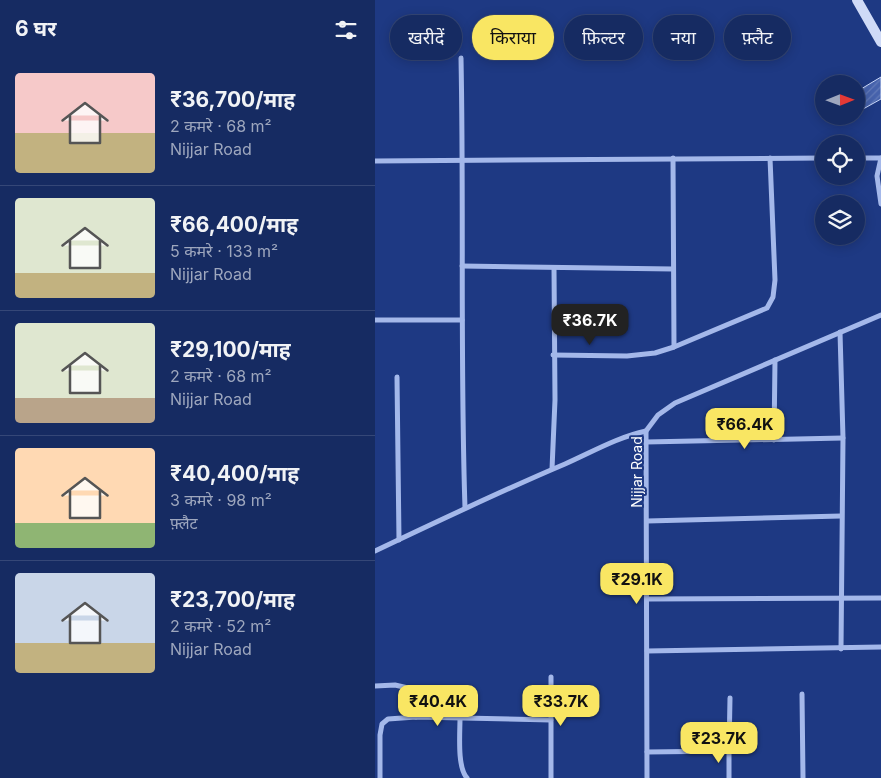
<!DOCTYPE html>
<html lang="hi">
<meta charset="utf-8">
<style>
body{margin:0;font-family:Inter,"Noto Sans Devanagari",sans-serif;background:#23376b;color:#f1f3f6;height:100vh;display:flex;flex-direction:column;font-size:19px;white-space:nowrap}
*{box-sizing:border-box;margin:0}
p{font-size:16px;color:#9ea7be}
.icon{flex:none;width:28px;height:28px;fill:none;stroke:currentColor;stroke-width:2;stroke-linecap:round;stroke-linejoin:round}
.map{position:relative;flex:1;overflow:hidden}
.details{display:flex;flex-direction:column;background:#162b62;width:375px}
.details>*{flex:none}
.guide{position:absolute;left:15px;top:15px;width:415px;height:45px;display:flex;gap:10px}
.needle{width:32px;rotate:89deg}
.tools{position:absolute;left:440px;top:75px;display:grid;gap:10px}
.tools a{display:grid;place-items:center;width:50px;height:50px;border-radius:50%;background:#162b62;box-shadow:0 2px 12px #0003,0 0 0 1px #354777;font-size:25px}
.price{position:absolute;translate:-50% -42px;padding:0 11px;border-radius:10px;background:#f9e663;color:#111;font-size:16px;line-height:32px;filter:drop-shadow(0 1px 2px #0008)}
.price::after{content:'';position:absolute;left:50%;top:30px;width:15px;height:11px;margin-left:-8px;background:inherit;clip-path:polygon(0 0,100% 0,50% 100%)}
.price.selected{background:#222;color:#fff}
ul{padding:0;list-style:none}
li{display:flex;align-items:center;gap:15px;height:125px;padding:0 15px}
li+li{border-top:1px solid #354777}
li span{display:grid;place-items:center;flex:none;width:140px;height:100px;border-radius:5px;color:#555}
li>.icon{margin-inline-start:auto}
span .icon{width:60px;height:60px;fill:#fffc;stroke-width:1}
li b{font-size:21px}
h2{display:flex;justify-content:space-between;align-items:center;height:60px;padding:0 15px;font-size:21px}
.chip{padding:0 18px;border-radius:22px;background:#162b62;box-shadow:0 2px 12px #0003,0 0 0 1px #354777;font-size:18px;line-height:45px}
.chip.selected{background:#f9e663;color:#111}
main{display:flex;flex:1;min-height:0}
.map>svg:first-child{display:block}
.building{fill:url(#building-hatch);stroke:#c8d6f7}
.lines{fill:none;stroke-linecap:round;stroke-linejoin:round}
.street{stroke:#a4b8ea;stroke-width:5}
.secondary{stroke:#cfdaf7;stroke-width:10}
.labels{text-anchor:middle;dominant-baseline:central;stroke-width:4;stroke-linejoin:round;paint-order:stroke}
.street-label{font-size:14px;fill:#fff;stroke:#1e3983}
</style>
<main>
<section class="details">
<h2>6 घर<svg class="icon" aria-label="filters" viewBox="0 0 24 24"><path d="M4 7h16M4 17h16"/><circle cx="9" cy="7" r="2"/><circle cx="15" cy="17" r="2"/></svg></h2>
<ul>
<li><span style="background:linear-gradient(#f6c9c9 60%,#c2b280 0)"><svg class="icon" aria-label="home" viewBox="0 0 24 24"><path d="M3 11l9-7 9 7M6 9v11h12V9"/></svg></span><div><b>₹36,700/माह</b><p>2 कमरे · 68 m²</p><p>Nijjar Road</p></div></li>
<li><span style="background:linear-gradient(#dfe7d0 75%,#c2b280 0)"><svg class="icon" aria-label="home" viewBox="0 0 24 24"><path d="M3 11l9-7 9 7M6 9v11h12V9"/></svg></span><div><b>₹66,400/माह</b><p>5 कमरे · 133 m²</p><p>Nijjar Road</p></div></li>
<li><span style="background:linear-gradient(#dfe7d0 75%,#b9a48a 0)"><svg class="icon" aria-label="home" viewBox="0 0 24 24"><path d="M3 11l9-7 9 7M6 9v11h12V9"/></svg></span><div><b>₹29,100/माह</b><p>2 कमरे · 68 m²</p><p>Nijjar Road</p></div></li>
<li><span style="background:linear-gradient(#ffd9b3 75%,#8fb573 0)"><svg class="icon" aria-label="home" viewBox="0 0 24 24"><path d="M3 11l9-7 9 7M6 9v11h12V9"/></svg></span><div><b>₹40,400/माह</b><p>3 कमरे · 98 m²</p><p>फ़्लैट</p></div></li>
<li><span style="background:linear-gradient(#c9d6e8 70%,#c2b280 0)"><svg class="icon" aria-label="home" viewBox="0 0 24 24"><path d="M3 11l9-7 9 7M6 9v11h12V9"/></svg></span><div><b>₹23,700/माह</b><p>2 कमरे · 52 m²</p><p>Nijjar Road</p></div></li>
</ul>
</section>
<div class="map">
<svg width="506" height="778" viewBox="0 0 506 778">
<defs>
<pattern id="building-hatch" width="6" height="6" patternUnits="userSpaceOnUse" patternTransform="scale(1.25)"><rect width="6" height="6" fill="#4662ac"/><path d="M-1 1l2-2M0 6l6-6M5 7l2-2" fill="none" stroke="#627ab8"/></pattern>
</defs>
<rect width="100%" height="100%" fill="#1e3983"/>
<g class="building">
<polygon points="506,77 506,99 481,113 481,92"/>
<polygon points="464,116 477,116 467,122"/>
</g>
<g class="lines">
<g class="street">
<path d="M86,58C89,208 85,358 90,508"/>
<polyline points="298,158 299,347"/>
<polyline points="481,158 506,158"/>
<polyline points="506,158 502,176 506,204"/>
<polyline points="0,161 449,158"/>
<polyline points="87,266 298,269"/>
<polyline points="0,320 87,320"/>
<polyline points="465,332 468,438 466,649"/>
<polyline points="178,355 252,356 280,353 299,347 392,308 398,297 400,280 395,158"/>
<polyline points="22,377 24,540"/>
<polyline points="399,440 400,360"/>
<polyline points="271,442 468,438"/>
<polyline points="177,469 180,400 179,268"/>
<polyline points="272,521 466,516"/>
<path d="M0,551C63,521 126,491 190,464C217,452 243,437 271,431"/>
<polyline points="272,599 506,598"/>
<polyline points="272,651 506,647"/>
<polyline points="176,677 176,778"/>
<polyline points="0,686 20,685 33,688 39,702 41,717"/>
<polyline points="427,694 428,778"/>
<path d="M85,718C85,734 82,767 92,778"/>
<polyline points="354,751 354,778"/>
<polyline points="272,752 354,751 355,698"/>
<polyline points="5,778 5,735 7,724 13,719 41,717 176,720"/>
<polyline points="272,778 271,431 283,415 300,403 506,315"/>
</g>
<polyline class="secondary" points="482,0 506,42"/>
</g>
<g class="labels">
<g class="street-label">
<text transform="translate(261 472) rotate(-90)">Nijjar Road</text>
</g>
</g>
</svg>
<div class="tools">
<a><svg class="needle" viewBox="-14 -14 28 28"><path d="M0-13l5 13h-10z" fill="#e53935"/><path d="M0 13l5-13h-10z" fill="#9ea7be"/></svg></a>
<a><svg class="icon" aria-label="locate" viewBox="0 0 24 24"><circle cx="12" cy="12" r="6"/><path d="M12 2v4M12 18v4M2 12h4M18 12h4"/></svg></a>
<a><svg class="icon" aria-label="layers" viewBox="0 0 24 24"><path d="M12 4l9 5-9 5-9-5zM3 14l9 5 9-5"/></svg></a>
</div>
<b class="price selected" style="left:215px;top:346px">₹36.7K</b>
<b class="price" style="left:370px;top:450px">₹66.4K</b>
<b class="price" style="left:262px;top:605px">₹29.1K</b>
<b class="price" style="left:63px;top:727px">₹40.4K</b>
<b class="price" style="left:186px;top:727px">₹33.7K</b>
<b class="price" style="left:344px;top:764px">₹23.7K</b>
<div class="guide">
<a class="chip">खरीदें</a>
<a class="chip selected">किराया</a>
<a class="chip">फ़िल्टर</a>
<a class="chip">नया</a>
<a class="chip">फ़्लैट</a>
</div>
</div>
</main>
